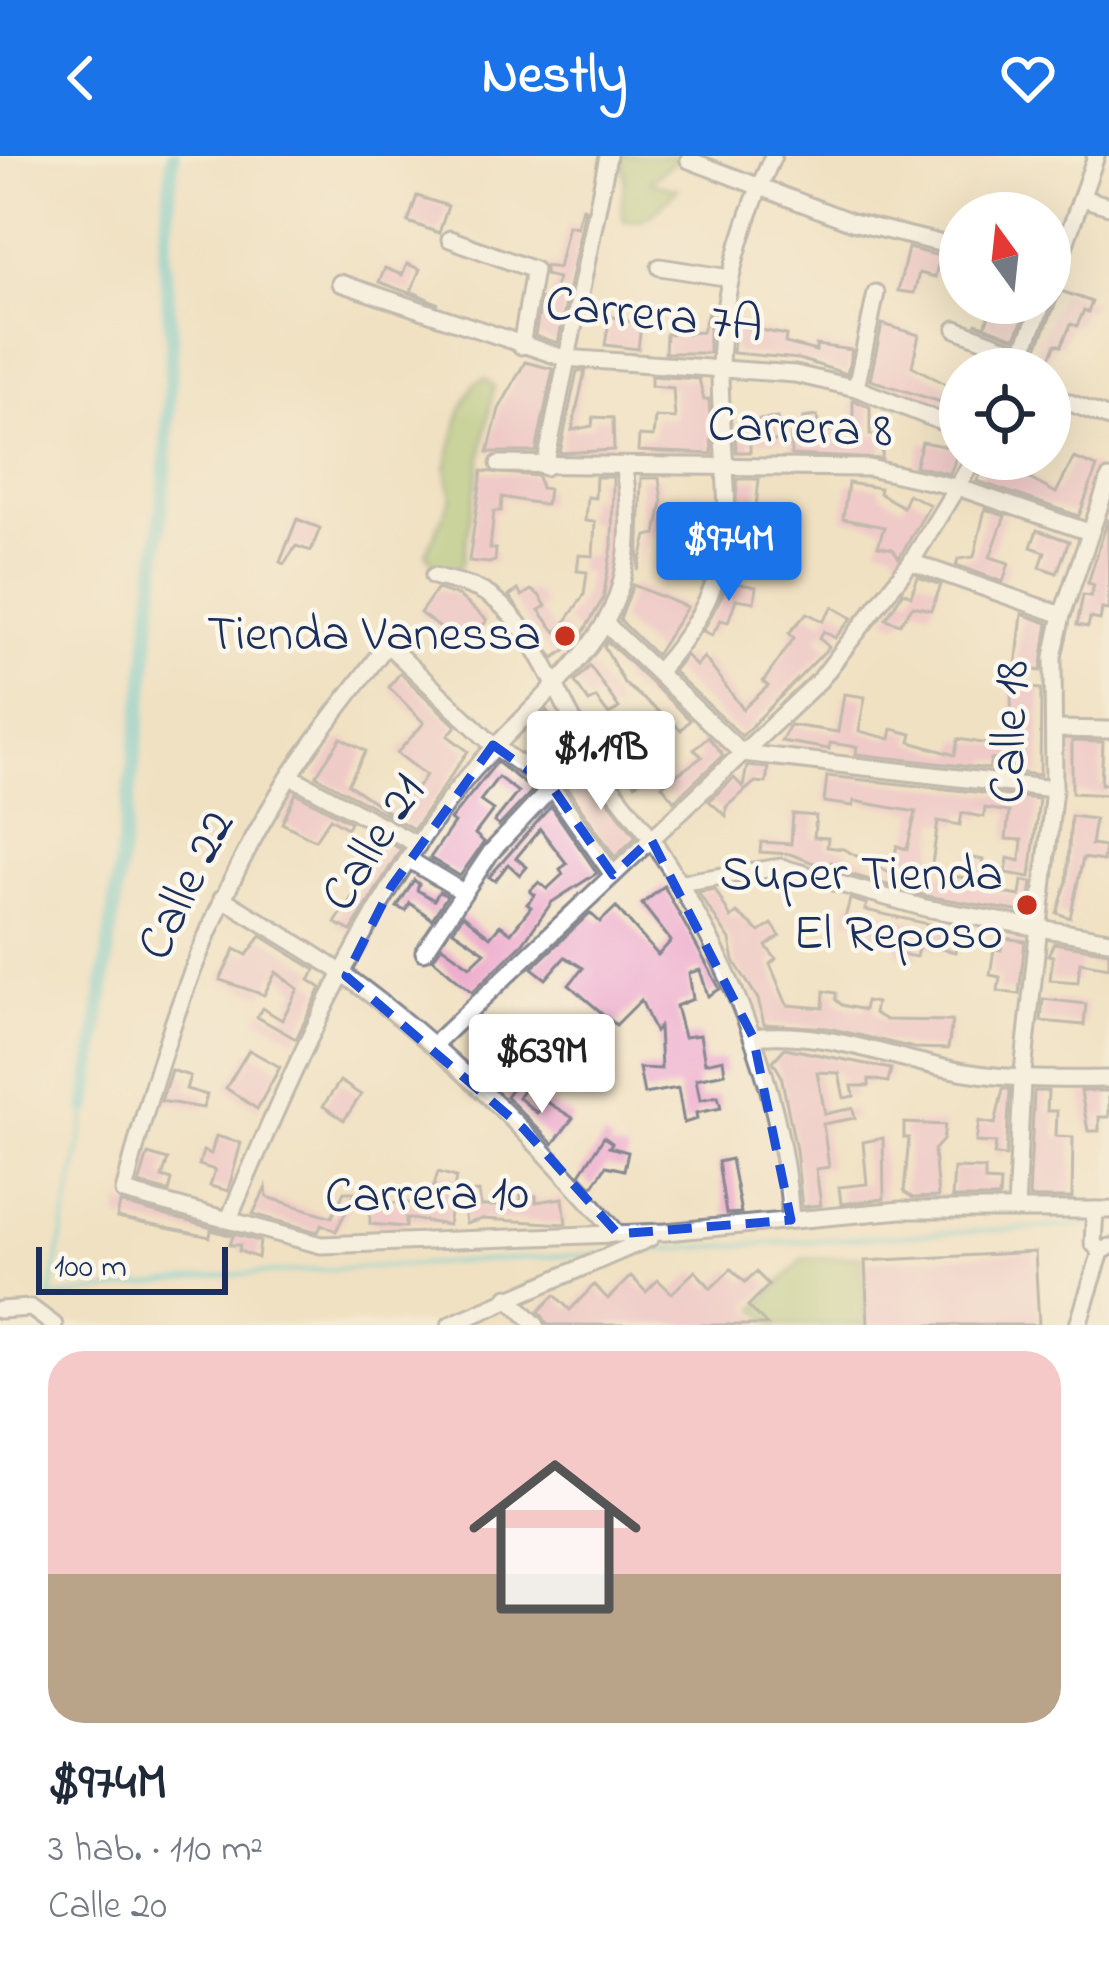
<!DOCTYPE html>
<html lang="es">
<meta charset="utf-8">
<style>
body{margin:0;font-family:"Indie Flower",sans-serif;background:#f6f6f7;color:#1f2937;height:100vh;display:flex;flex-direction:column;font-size:45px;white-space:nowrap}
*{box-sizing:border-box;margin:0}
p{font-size:39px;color:#747a83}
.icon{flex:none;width:66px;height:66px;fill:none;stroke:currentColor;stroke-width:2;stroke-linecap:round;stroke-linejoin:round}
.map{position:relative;height:1169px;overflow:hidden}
.sheet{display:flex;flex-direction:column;background:#fff;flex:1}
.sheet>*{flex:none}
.needle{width:78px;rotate:345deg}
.controls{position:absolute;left:939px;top:36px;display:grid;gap:24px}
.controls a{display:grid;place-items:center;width:132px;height:132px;border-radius:50%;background:#fff;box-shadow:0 12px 48px #0002;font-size:60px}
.scale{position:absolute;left:36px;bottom:30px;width:192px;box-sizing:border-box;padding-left:12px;border:6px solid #1b2f5e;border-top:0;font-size:33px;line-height:42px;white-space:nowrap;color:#1b2f5e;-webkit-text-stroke:9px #fbf7ec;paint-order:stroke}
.price{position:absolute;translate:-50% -102px;padding:0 27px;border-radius:12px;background:#fff;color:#222;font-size:39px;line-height:78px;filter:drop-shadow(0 3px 6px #0008)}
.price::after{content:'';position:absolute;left:50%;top:72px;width:36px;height:27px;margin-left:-18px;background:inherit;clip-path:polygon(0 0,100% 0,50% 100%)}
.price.active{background:#1a73e8;color:#fff}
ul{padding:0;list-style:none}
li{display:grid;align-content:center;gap:24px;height:636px;padding:0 48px}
li span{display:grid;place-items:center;height:372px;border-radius:36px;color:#555}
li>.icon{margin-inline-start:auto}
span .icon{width:216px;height:216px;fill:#fffc;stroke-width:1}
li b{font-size:51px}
header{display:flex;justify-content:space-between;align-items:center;height:156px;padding:0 48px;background:#1a73e8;color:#fff;font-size:54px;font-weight:700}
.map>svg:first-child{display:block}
.green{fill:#9ac06b;stroke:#5a7864;stroke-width:3}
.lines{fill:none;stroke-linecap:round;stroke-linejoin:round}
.stream{stroke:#5cc9d3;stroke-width:4.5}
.canal{stroke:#5cc9d3;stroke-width:14}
.building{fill:#eeadce}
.minor-casing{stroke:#868890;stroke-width:21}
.minor{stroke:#fff;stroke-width:15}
.marked{fill:none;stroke:#1d4ed8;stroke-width:9;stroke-dasharray:24 15;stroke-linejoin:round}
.poi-dot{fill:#c8321e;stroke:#fbf7ec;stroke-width:4.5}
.labels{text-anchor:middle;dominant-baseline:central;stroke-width:9;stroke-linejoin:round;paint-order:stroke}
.street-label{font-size:51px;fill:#1b2f5e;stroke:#fbf7ec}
.poi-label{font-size:51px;fill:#1b2f5e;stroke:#fbf7ec;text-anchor:end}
</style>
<header><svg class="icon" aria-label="back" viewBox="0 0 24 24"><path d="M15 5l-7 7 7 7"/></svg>Nestly<svg class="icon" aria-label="heart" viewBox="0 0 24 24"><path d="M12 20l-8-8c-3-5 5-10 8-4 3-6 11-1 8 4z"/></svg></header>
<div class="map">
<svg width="1109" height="1169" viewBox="0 0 1109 1169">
<rect width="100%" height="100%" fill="#fbf7ec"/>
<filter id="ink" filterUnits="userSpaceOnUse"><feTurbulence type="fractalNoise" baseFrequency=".00833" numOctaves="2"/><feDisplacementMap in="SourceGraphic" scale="24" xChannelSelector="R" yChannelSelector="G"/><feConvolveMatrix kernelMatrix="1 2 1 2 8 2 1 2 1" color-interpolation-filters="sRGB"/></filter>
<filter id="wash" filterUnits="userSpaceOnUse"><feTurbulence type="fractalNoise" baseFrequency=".004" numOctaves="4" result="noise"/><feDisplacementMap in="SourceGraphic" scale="48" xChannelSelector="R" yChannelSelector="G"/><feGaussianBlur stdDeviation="2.7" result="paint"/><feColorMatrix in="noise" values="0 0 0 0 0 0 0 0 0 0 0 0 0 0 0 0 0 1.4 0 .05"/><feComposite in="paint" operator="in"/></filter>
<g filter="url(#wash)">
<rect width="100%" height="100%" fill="#f1e1c3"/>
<g class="green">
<path d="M614,0H682L649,26L678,33C661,49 650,68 624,65C614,37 638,21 614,0Z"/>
<polygon points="485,223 494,230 462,408 451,417 435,410 426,397 452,340 446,312 461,253 475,227"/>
<polygon points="862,1100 865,1169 774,1169 756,1153 803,1103"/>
</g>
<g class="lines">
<g class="stream">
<polyline points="87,952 50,1142 215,1120 599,1098"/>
<polyline points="635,1095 1090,1069"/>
</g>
<polyline class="canal" points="87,952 144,531 165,321 172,186 164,100 173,0"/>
</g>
<g id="blocks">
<g class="building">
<polygon points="417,40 448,50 439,77 408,66"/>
<polygon points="582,52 585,53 558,187 535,180 541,143 550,146 558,122 545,119 545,110 558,112 568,69 577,71"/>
<polygon points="908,92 940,100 935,121 919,117 914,137 898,135"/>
<polygon points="407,108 420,113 411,135 439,148 379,126 385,112 402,119"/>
<polygon points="1061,135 1092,146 1088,156 1084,154 1077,170 1071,168 1061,190 1056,188 1045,213 1028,213"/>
<polygon points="994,147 1030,147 1015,182 975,167 985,170"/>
<polygon points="709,153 709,197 665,197 666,178 702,176"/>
<polygon points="610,160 641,169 638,193 605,189"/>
<polygon points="882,168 919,179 912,210 960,236 960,252 870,224"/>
<polygon points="735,169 786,179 785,187 816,195 816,189 852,194 847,218 799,203 733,197"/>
<polygon points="525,206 553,213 536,296 488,296 499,253"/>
<polygon points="577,215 585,215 572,274 592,270 593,261 613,262 614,294 560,297"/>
<polygon points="651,220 699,223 704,244 709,243 712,298 638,295 639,280 653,281 655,261 675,262 673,232 651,230"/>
<polygon points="853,244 870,251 870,279 883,279 882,303 791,299 791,279 805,279 803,262 817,260 819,274 853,276"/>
<polygon points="777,262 783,285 750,285 750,296 736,296 735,275 750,275 749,265"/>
<polygon points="922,286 959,293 950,318 915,310"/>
<polygon points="1074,302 1097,311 1079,360 977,325 988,303 1012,303 1008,311 1056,337"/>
<polygon points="482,315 538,320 541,332 548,333 546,349 502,341 501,355 494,355 490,393 496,393 495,405 489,407 469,405"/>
<polygon points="596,321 613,321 612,390 603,443 581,480 566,465 584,439 587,416 577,415 579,399 593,400 595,366 585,365 587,341 595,342"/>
<polygon points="641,322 659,322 662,346 656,378 647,380 638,415"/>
<polygon points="737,323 759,323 755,361 760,361 761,403 734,399"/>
<polygon points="848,327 880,332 879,337 903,351 908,338 930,349 899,402 893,393 878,390 884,371 843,363"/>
<polygon points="985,353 1005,360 990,401 1009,407 1003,426 956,409 958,403 974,401"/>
<polygon points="297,363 320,372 311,395 296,390 284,408 280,406"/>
<polygon points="1108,363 1109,454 1102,453 1100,464 1090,462 1088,471 1077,469 1083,439 1091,440 1094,429 1088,427"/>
<polygon points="1037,374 1069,385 1057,417 1040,411 1045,396 1031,391"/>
<polygon points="918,421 941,429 931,454 913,450 900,468 886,463 903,436 911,440"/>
<polygon points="729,426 756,431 754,446 736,443 728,466 721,464 712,479 703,475"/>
<polygon points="633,429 687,451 656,499 620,464"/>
<polygon points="437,433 459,440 487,464 473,484 465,479 459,486 420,457"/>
<polygon points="518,434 522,440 531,434 539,439 546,450 539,454 548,466 556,476 563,469 575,487 554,502 509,440"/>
<polygon points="833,451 852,462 835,482 824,475 819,482 829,491 742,580 673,515 686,499 696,510 704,501 743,553 768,530 763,526 794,482 789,477 807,457 823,465"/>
<polygon points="1022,458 1048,467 1041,515 1016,511"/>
<polygon points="607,485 690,564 681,574 624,527 604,490"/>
<polygon points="590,510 619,552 609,559 596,542 589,546 575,526"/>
<polygon points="400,517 456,570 448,580 468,595 414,673 316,620 341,582 366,595 348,628 391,658 408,637 412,640 426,619 397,597 424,567 389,531"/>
<polygon points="1011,530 1041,533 1040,619 1013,616 1014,608 991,603 989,613 856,598 857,591 830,587 829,593 781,585 790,569 838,576 844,538 865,541 859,575 890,583 892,573 912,578 910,586 955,599 958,583 1012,592"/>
<polygon points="547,555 574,594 557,608 539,586 545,581 534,568"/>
<polygon points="620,572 626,581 621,583 640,610 646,606 653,616 635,628 602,583"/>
<polygon points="708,581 723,599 674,645 662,629 702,601 694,593"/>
<polygon points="1072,585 1103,586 1101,628 1109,628 1109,639 1072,637"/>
<polygon points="497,606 533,634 499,670 494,666 518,636 498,621 480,645 493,654 475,678 484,686 460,720 430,702 454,667 450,664"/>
<polygon points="747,610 768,612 766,627 755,626 726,651 726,660 709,645 734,622 743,631"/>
<polygon points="585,614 636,681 615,701 563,626 569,628"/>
<polygon points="827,620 1039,643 1030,721 1006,717 1008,702 1020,705 1022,684 1006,683 1009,656 985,652 984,661 962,657 960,669 938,665 931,716 964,722 967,701 984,704 979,733 1020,740 1022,725 1032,726 1028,757 926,740 831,713 832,705 827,712 790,698 760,696 761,686 791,688 793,658 816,660 814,681 828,682 827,691 843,693 890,717 897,690 907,693 916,656 854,645 853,650 824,646"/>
<polygon points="296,637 350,666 347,672 330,662 315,684 282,667"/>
<polygon points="551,650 597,717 552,746 523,787 472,836 433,803 442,790 470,810 485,796 453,774 463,759 490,781 500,769 511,777 531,751 527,748 535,739 530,735 539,726 547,733 563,718 560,713 567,708 540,673 516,702 527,711 520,719 508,708 495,725 489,721"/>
<polygon points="1071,660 1095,663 1091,689 1105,691 1103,705 1083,702 1070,762 1057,757 1067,725"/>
<polygon points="388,687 401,693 351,775 335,767"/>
<polygon points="414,724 419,728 417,734 434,744 439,736 447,740 432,763 410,747 406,755 397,751"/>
<polygon points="664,730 720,833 708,840 700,814 689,817 693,843 676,850 684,881 700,879 705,907 723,903 725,917 696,923 700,944 718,940 721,952 696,957 697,963 684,967 678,932 644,938 639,912 661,913 659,871 655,876 641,844 616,869 569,829 583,812 565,801 546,823 532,812 590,757 600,766 616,751 658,799 671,785 642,748"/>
<polygon points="715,733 731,762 737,757 760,776 772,768 780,780 766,790 776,803 770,808 787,849 823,852 824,835 836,837 836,844 842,849 864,854 866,845 876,847 874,857 886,864 952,865 948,893 914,892 828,872 764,868 758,843 734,805 730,784 698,736"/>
<polygon points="850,743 867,748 865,754 959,775 955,796 919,788 916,801 896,797 899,784 872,778 874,770 845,762"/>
<polygon points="261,780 316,814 309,824 321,832 296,883 257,861 262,852 282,864 298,833 276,816 264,839 220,824 235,793 247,799"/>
<polygon points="1003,782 1025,785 1019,838 998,835 1000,821 990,819 994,793 1001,794"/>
<polygon points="1054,787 1109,796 1109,811 1080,806 1078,826 1050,824 1053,800 1048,799"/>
<polygon points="1043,843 1086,848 1084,869 1041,865"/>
<polygon points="785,892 891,913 888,926 869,923 869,930 852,930 854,940 844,942 839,917 817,916 825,958 853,952 855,962 823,968 829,1011 816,1013 821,1049 802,1051 796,994 781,919 773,905"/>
<polygon points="249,894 280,911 257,953 226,932"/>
<polygon points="171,914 190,920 186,933 207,939 203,952 161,945"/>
<polygon points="340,925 361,939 344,964 323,950"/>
<polygon points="515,928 523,934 518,941 537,957 547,946 573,962 553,988 506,940"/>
<polygon points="1003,933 1010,933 1006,1000 994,999 996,987 976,986 979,965 995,968"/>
<polygon points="1034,935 1048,935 1047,955 1057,955 1056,980 1073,981 1072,1042 1029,1042"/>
<polygon points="1081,935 1109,935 1109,961 1099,961 1099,975 1088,975"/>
<polygon points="904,967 945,969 943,984 934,994 938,1041 913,1042 904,1036 909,982 904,982"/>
<polygon points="216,980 241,987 228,1035 210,1030 215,1014 199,1009 203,995 211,998"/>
<polygon points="604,981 612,987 609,991 628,996 624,1014 606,1010 592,1031 580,1018"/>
<polygon points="883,982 884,1043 841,1048 839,1031 867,1028 863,986"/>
<polygon points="148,998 168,1004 162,1021 172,1024 169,1036 139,1028"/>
<polygon points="731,1003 741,1057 726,1058 718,1006"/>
<polygon points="954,1012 985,1013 985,1025 1000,1026 999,1042 952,1042"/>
<polygon points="438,1016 456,1021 448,1069 406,1062 406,1071 370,1068 370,1036 379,1036 379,1047 412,1047 414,1041 429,1047"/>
<polygon points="266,1031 267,1041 332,1061 344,1036 356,1036 336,1075 322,1068 318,1076 253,1058"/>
<polygon points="479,1036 481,1050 520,1050 521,1038 536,1040 536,1046 563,1042 566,1068 482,1063 466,1068 462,1037"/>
<polygon points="120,1047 260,1085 258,1102 239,1095 240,1089 230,1089 233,1080 211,1074 210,1081 117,1062"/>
<polygon points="1035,1096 1039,1169 868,1169 865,1105"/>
<polygon points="731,1113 745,1126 756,1116 769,1129 748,1150 767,1169 548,1169 539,1155 555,1139 570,1154 594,1129 608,1143 631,1120 646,1136 658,1124 672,1137 695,1115 711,1132"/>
</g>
</g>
</g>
<g filter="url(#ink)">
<use href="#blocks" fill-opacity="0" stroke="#868890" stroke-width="3"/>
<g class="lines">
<defs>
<g id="minor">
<polyline points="689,4 852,66 960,92"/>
<polyline points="1082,42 1109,50"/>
<polyline points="450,83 534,114 521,190"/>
<polyline points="660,111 730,122"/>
<polyline points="340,127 564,202 795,218 856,232 960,273"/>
<polyline points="1050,131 1096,0"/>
<polyline points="956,173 1022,198"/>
<polyline points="1015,213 1043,147"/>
<polyline points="856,232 876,137"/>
<polyline points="1050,239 1109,262"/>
<polyline points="499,308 869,312 960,332 1089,376"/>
<polyline points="545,311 608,0"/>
<polyline points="911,406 1062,459"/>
<path d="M434,420C452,425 471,428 487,438C535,468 566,558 595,607C613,636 636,660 655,688C729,802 782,928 791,1064"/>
<polyline points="605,467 742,597 1054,633"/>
<path d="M658,515C756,408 720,339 720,213C721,139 742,66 773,0"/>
<polyline points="1054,573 1109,574"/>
<polyline points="290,620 418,689"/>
<polyline points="408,703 463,736"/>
<path d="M613,719L552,631L493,589L387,488C355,532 319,575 289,621C208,750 160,890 124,1036L321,1089L666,1076L901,1054H1109"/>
<polyline points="678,727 780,711 925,752 1109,784"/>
<path d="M222,742C263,768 307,792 346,820C448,894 536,983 618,1078"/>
<polyline points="424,796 491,696 552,631"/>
<path d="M753,881C821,874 879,898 944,912C999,924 1052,924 1109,923"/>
<polyline points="433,889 820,524 911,406 974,303"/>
<polyline points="1016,1054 1022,925 1054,633 1053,501 1062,459 1109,323"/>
<polyline points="1095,1054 1093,1087 1101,1096"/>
<path d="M229,1063C289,920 361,759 455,636C498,580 573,523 606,465C632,418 632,364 624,313"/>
<polyline points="508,1141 536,1169"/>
<polyline points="0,1154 31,1152 54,1169"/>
<polyline points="450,1169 650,1082"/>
<polyline points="1078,1169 1101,1096 1109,1091"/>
</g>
</defs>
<use href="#minor" class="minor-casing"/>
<use href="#minor" class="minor"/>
</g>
</g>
<path d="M0 0H1109V1169H0ZM493,589L552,631L613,719L651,683L753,881L791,1064L618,1078L523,972L346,820L391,731Z" fill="#f1e1c3" fill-opacity=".55" fill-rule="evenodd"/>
<path class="marked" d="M493,589L552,631L613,719L651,683L753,881L791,1064L618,1078L523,972L346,820L391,731Z"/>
<g class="poi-dot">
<circle cx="565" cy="480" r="12"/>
<circle cx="1027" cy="749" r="12"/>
</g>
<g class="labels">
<g class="street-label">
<text transform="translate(654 161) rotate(6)">Carrera 7A</text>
<text transform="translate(800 274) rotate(2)">Carrera 8</text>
<text transform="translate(1012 576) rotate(-88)">Calle 18</text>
<text transform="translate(375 688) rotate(-58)">Calle 21</text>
<text transform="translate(188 730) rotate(-64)">Calle 22</text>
<text transform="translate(427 1041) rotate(-1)">Carrera 10</text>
</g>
<g class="poi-label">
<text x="541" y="480">Tienda Vanessa</text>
<text x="1003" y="720">Super Tienda<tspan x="1003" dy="59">El Reposo</tspan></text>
</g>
</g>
</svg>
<div class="controls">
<a><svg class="needle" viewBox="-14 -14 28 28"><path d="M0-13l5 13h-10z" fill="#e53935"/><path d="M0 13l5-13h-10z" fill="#747a83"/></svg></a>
<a><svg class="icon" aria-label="locate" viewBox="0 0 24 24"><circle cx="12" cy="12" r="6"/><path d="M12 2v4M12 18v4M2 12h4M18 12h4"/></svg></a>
</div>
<div class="scale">100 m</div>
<b class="price active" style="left:729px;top:448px">$974M</b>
<b class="price" style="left:601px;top:657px">$1.19B</b>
<b class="price" style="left:542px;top:960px">$639M</b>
</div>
<section class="sheet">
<ul>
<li><span style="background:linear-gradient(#f6c9c9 60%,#b9a48a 0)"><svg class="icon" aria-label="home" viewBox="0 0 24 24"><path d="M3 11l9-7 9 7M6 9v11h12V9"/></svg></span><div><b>$974M</b><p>3 hab. · 110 m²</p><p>Calle 20</p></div></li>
</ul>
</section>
